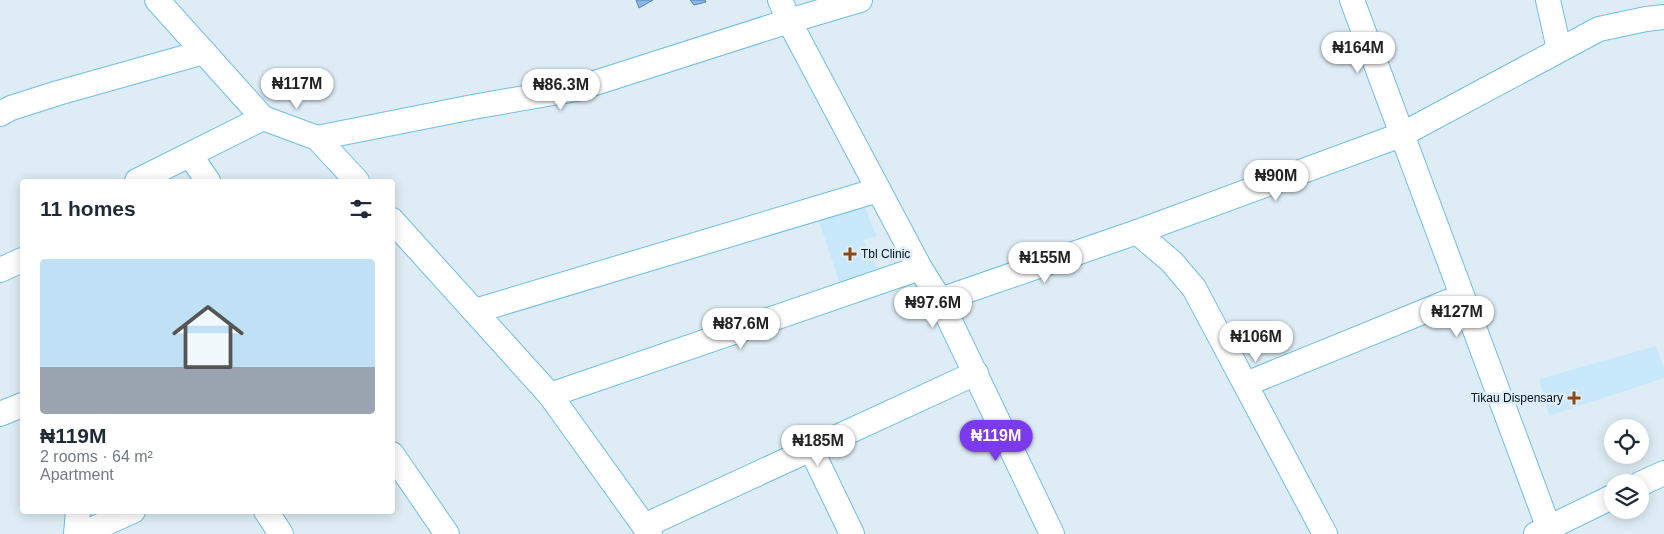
<!DOCTYPE html>
<meta charset="utf-8">
<style>
body{margin:0;font-family:Helvetica,sans-serif;background:#f6f6f7;color:#1f2937;height:100vh;display:flex;flex-direction:column;font-size:19px;white-space:nowrap}
*{box-sizing:border-box;margin:0}
p{font-size:16px;color:#747a83}
.icon{flex:none;width:28px;height:28px;fill:none;stroke:currentColor;stroke-width:2;stroke-linecap:round;stroke-linejoin:round}
.map{position:relative;flex:1;overflow:hidden}
.panel{position:absolute;left:20px;top:179px;width:375px;height:335px;display:flex;flex-direction:column;background:#fff;border-radius:5px;box-shadow:0 2px 12px #0003}
.panel>*{flex:none}
.tools{position:absolute;left:1604px;top:419px;display:grid;gap:10px}
.tools a{display:grid;place-items:center;width:45px;height:45px;border-radius:50%;background:#fff;box-shadow:0 2px 12px #0003;font-size:25px}
.price{position:absolute;translate:-50% -42px;padding:0 11px;border-radius:18px;background:#fff;color:#222;font-size:16px;line-height:32px;filter:drop-shadow(0 1px 2px #0008)}
.price::after{content:'';position:absolute;left:50%;top:30px;width:15px;height:11px;margin-left:-8px;background:inherit;clip-path:polygon(0 0,100% 0,50% 100%)}
.price.on{background:#7c3aed;color:#fff}
ul{padding:0;list-style:none}
li{display:grid;align-content:center;gap:10px;height:265px;padding:0 20px}
li span{display:grid;place-items:center;height:155px;border-radius:5px;color:#555}
li>.icon{margin-inline-start:auto}
span .icon{width:90px;height:90px;fill:#fffc;stroke-width:1}
li b{font-size:21px}
h2{display:flex;justify-content:space-between;align-items:center;height:60px;padding:0 20px;font-size:21px}
.map>svg:first-child{display:block}
.built{fill:#c8e9fc}
.building{fill:#8ab7e8;stroke:#5385ba}
.lines{fill:none;stroke-linecap:round;stroke-linejoin:round}
.minor-casing{stroke:#6dbfe6;stroke-width:26}
.minor{stroke:#fff;stroke-width:24}
.poi-dot{fill:#8b481a;stroke:#deedf5;stroke-width:2}
.labels{text-anchor:middle;dominant-baseline:central;stroke-width:5;stroke-linejoin:round;paint-order:stroke}
.poi-label{font-size:12px;fill:#00131e;stroke:#deedf5;text-anchor:start}
</style>
<div class="map">
<svg width="1664" height="534" viewBox="0 0 1664 534">
<rect width="100%" height="100%" fill="#deedf5"/>
<g class="built">
<polygon points="864,206 877,236 863,240 878,269 841,287 819,221"/>
<polygon points="1656,346 1664,368 1664,378 1549,416 1539,379"/>
</g>
<g class="building">
<polygon points="636,0 653,0 639,8"/>
<polygon points="690,0 705,0 706,2 694,5"/>
</g>
<g class="lines">
<defs>
<g id="minor">
<polyline points="157,0 263,118 317,138 357,181"/>
<polyline points="780,0 789,21 920,268 940,300 1052,534"/>
<polyline points="1352,0 1551,534"/>
<polyline points="1548,0 1559,49"/>
<polyline points="0,114 11,108 58,93 204,52"/>
<polyline points="317,138 473,107 576,89 789,21 860,0"/>
<polyline points="190,155 208,181"/>
<polyline points="137,181 263,118"/>
<polyline points="392,220 550,395 650,534"/>
<polyline points="1137,232 1172,262 1194,288 1325,534"/>
<polyline points="0,270 22,260"/>
<polyline points="940,300 1137,232 1401,135 1599,29 1646,19 1664,17"/>
<polyline points="475,311 878,190"/>
<polyline points="1246,384 1462,296"/>
<polyline points="550,395 920,268"/>
<polyline points="0,414 22,405"/>
<polyline points="811,449 852,534"/>
<polyline points="392,454 447,534"/>
<polyline points="1640,484 1664,473"/>
<polyline points="266,511 281,534"/>
<polyline points="644,526 976,373"/>
<polyline points="76,534 78,511"/>
<polyline points="82,534 133,511"/>
<polyline points="1536,534 1612,497"/>
</g>
</defs>
<use href="#minor" class="minor-casing"/>
<use href="#minor" class="minor"/>
</g>
<g class="poi-dot">
<path d="M847.5 246.5h5v5h5v5h-5v5h-5v-5h-5v-5h5z"/>
<path d="M1571.5 390.5h5v5h5v5h-5v5h-5v-5h-5v-5h5z"/>
</g>
<g class="labels">
<g class="poi-label">
<text x="861" y="254">Tbl Clinic</text>
<text x="1563" y="398" text-anchor="end">Tikau Dispensary</text>
</g>
</g>
</svg>
<div class="tools">
<a><svg class="icon" aria-label="locate" viewBox="0 0 24 24"><circle cx="12" cy="12" r="6"/><path d="M12 2v4M12 18v4M2 12h4M18 12h4"/></svg></a>
<a><svg class="icon" aria-label="layers" viewBox="0 0 24 24"><path d="M12 4l9 5-9 5-9-5zM3 14l9 5 9-5"/></svg></a>
</div>
<b class="price" style="left:1358px;top:74px">₦164M</b>
<b class="price" style="left:297px;top:110px">₦117M</b>
<b class="price" style="left:561px;top:111px">₦86.3M</b>
<b class="price" style="left:1276px;top:202px">₦90M</b>
<b class="price" style="left:1045px;top:284px">₦155M</b>
<b class="price" style="left:933px;top:329px">₦97.6M</b>
<b class="price" style="left:1457px;top:338px">₦127M</b>
<b class="price" style="left:741px;top:350px">₦87.6M</b>
<b class="price" style="left:1256px;top:363px">₦106M</b>
<b class="price on" style="left:996px;top:462px">₦119M</b>
<b class="price" style="left:818px;top:467px">₦185M</b>
<section class="panel">
<h2>11 homes<svg class="icon" aria-label="filters" viewBox="0 0 24 24"><path d="M4 7h16M4 17h16"/><circle cx="9" cy="7" r="2"/><circle cx="15" cy="17" r="2"/></svg></h2>
<ul>
<li><span style="background:linear-gradient(#bfe0f5 70%,#9aa5b1 0)"><svg class="icon" aria-label="home" viewBox="0 0 24 24"><path d="M3 11l9-7 9 7M6 9v11h12V9"/></svg></span><div><b>₦119M</b><p>2 rooms · 64 m²</p><p>Apartment</p></div></li>
</ul>
</section>
</div>
